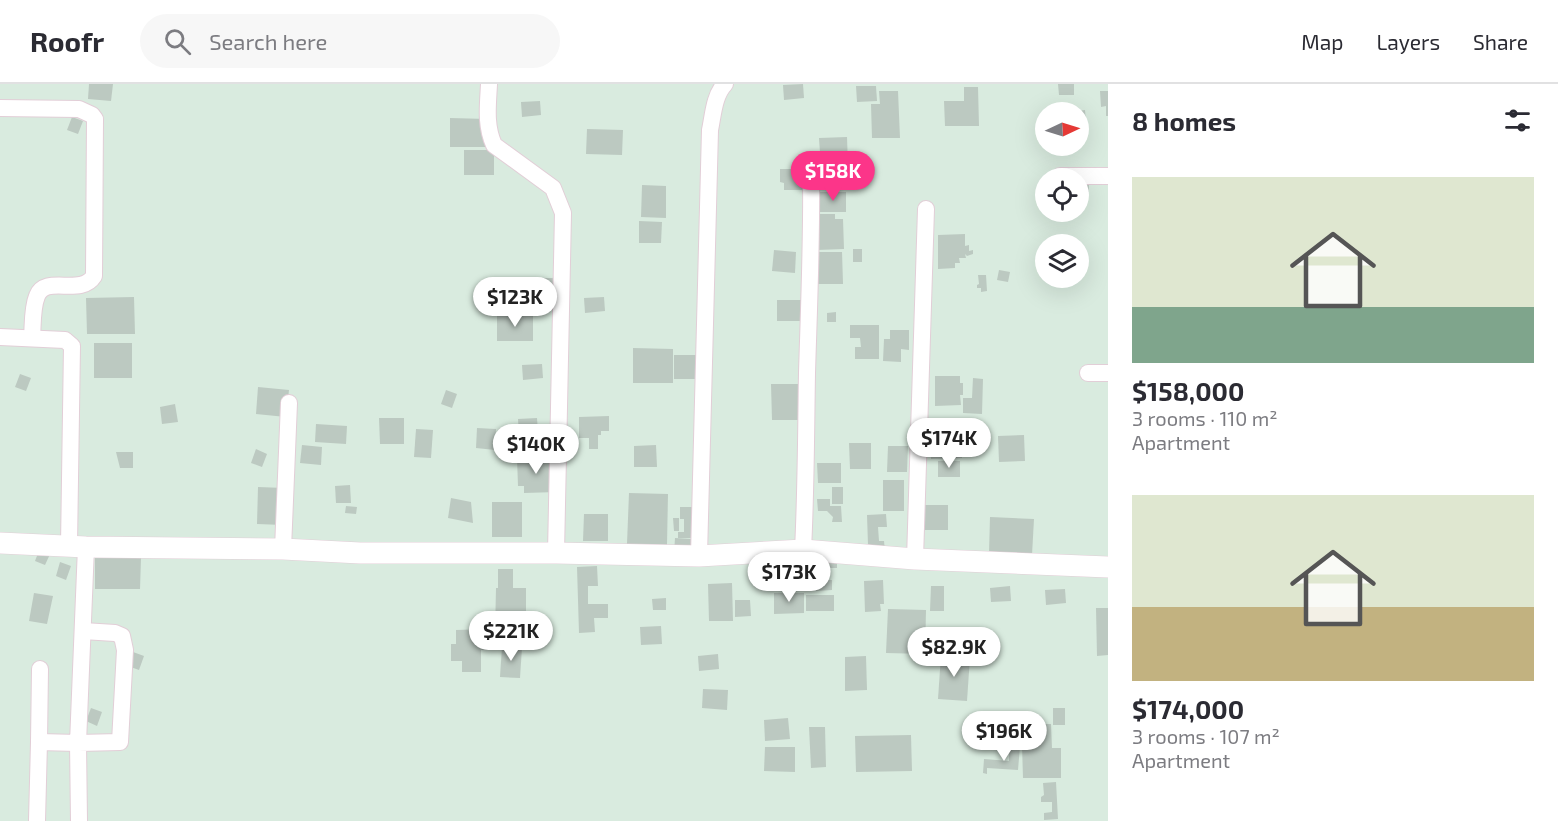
<!DOCTYPE html>
<meta charset="utf-8">
<style>
body{margin:0;font-family:"Exo 2",sans-serif;background:#f7f7f7;color:#2b2b33;height:100vh;display:flex;flex-direction:column;font-size:22px;white-space:nowrap}
*{box-sizing:border-box;margin:0}
p{font-size:20px;color:#7c7c81}
.icon{flex:none;width:33px;height:33px;fill:none;stroke:currentColor;stroke-width:2;stroke-linecap:round;stroke-linejoin:round}
.map{position:relative;flex:1;overflow:hidden}
.panel{display:flex;flex-direction:column;background:#fff;width:450px}
.panel>*{flex:none}
.needle{width:39px;rotate:86deg}
.tools{position:absolute;left:1035px;top:18px;display:grid;gap:12px}
.tools a{display:grid;place-items:center;width:54px;height:54px;border-radius:50%;background:#fff;box-shadow:0 6px 24px #0002;font-size:30px}
.price{position:absolute;translate:-50% -51px;padding:0 14px;border-radius:21px;background:#fff;color:#222;font-size:20px;line-height:39px;filter:drop-shadow(0 2px 3px #0008)}
.price::after{content:'';position:absolute;left:50%;top:36px;width:18px;height:14px;margin-left:-9px;background:inherit;clip-path:polygon(0 0,100% 0,50% 100%)}
.price.on{background:#fc3589;color:#fff}
ul{padding:0;list-style:none}
li{display:grid;align-content:center;gap:12px;height:318px;padding:0 24px}
li span{display:grid;place-items:center;height:186px;border-radius:0px;color:#555}
li>.icon{margin-inline-start:auto}
span .icon{width:108px;height:108px;fill:#fffc;stroke-width:1}
li b{font-size:26px}
h2{display:flex;justify-content:space-between;align-items:center;height:72px;padding:0 24px;font-size:26px}
header{display:flex;align-items:center;gap:36px;box-sizing:border-box;height:84px;padding:0 30px;background:#fff;border-bottom:2px solid #e1e1e2}
header strong{font-size:28px}
nav{display:flex;gap:33px;margin-inline-start:auto;font-size:21px}
.search{width:420px;height:54px;background:#f7f7f7;display:flex;align-items:center;gap:15px;box-sizing:border-box;padding:0 21px;border-radius:33px;color:#7c7c81;font-size:22px}
main{display:flex;flex:1;min-height:0}
.map>svg:first-child{display:block}
.building{fill:#bcc9c1}
.lines{fill:none;stroke-linecap:round;stroke-linejoin:round}
.minor-casing{stroke:#e2ced7;stroke-width:18}
.tertiary-casing{stroke:#e2ced7;stroke-width:22}
.minor{stroke:#fff;stroke-width:16}
.tertiary{stroke:#fff;stroke-width:21}
</style>
<header>
<strong>Roofr</strong>
<div class="search"><svg class="icon" aria-label="search" viewBox="0 0 24 24"><circle cx="10" cy="10" r="6"/><path d="M15 15l6 6"/></svg>Search here</div>
<nav><a>Map</a><a>Layers</a><a>Share</a></nav>
</header>
<main>
<div class="map">
<svg width="1108" height="737" viewBox="0 0 1108 737">
<rect width="100%" height="100%" fill="#d9ebdf"/>
<g class="building">
<polygon points="89,0 113,0 111,17 88,15"/>
<polygon points="803,0 804,14 784,16 783,1"/>
<polygon points="1058,0 1074,0 1074,11 1059,11"/>
<polygon points="856,2 876,2 877,17 857,18"/>
<polygon points="964,3 978,3 979,42 945,42 944,17 964,17"/>
<polygon points="879,7 898,7 900,54 872,54 871,20 880,20"/>
<polygon points="1100,7 1108,7 1108,32 1106,32 1106,22 1101,23"/>
<polygon points="540,17 541,31 522,33 521,18"/>
<polygon points="1085,26 1086,38 1078,38 1078,27"/>
<polygon points="72,33 83,37 78,50 67,46"/>
<polygon points="450,34 487,35 487,63 450,63"/>
<polygon points="587,45 623,46 622,71 586,70"/>
<polygon points="847,53 848,82 821,84 819,54"/>
<rect x="464" y="66" width="30" height="25"/>
<polygon points="780,85 803,85 803,106 784,106 784,99 780,98"/>
<polygon points="834,86 848,86 848,106 815,106 815,98 831,98 834,93"/>
<rect x="1078" y="98" width="11" height="10"/>
<polygon points="642,101 666,102 666,134 641,133"/>
<rect x="820" y="108" width="26" height="20"/>
<polygon points="817,130 835,130 835,135 843,135 844,165 817,166"/>
<polygon points="639,137 662,138 661,159 639,159"/>
<polygon points="965,150 965,162 969,161 969,167 973,166 973,170 967,172 965,170 966,174 959,174 960,179 955,179 955,184 938,185 938,151"/>
<rect x="853" y="165" width="9" height="13"/>
<polygon points="774,166 796,168 795,189 772,187"/>
<polygon points="818,168 842,168 843,200 818,200"/>
<polygon points="999,186 1010,188 1008,198 997,196"/>
<polygon points="978,191 986,191 987,207 981,208 981,204 977,204 977,201 979,200"/>
<polygon points="531,194 558,194 558,207 539,207 538,226 515,225 515,204 531,204"/>
<polygon points="134,213 135,250 87,250 86,214"/>
<polygon points="604,213 605,227 585,229 584,214"/>
<polygon points="777,216 801,216 800,237 777,237"/>
<polygon points="836,228 836,238 827,238 827,229"/>
<rect x="497" y="231" width="36" height="26"/>
<polygon points="850,241 879,241 879,275 855,275 855,263 861,263 860,254 850,254"/>
<polygon points="890,246 909,246 909,266 901,265 901,278 883,277 884,255 890,255"/>
<rect x="94" y="259" width="38" height="35"/>
<polygon points="633,264 673,265 673,299 633,299"/>
<rect x="674" y="271" width="24" height="24"/>
<polygon points="542,280 543,294 523,296 522,281"/>
<polygon points="20,290 31,294 26,307 15,303"/>
<polygon points="935,292 960,292 960,299 963,299 963,311 960,311 961,321 935,322"/>
<polygon points="973,294 983,295 982,330 963,329 963,314 972,314"/>
<polygon points="771,300 802,300 803,336 772,336"/>
<polygon points="258,303 289,306 286,333 256,330"/>
<polygon points="446,306 457,310 452,324 441,320"/>
<polygon points="175,320 178,338 162,340 160,323"/>
<polygon points="609,332 609,347 601,347 601,351 598,351 598,365 589,365 589,354 579,354 579,333"/>
<polygon points="379,334 404,334 404,360 380,360"/>
<polygon points="537,334 538,348 519,350 518,335"/>
<polygon points="960,338 962,374 931,375 930,340"/>
<polygon points="316,340 347,342 346,360 315,358"/>
<polygon points="477,344 496,345 495,366 476,364"/>
<polygon points="416,345 433,346 431,374 414,373"/>
<polygon points="1024,351 1025,377 999,378 998,352"/>
<polygon points="849,359 871,359 871,385 850,385"/>
<polygon points="302,361 322,363 321,381 300,379"/>
<polygon points="656,361 657,383 634,383 634,362"/>
<polygon points="888,362 908,362 907,388 887,388"/>
<polygon points="256,365 267,370 262,383 251,379"/>
<polygon points="116,368 133,368 133,384 120,384"/>
<polygon points="549,373 549,386 556,386 557,408 524,409 524,402 518,402 517,374"/>
<rect x="938" y="377" width="22" height="16"/>
<polygon points="817,379 841,379 841,399 818,399"/>
<rect x="883" y="396" width="21" height="31"/>
<polygon points="350,401 351,419 336,419 335,402"/>
<polygon points="258,403 284,404 283,441 257,440"/>
<rect x="832" y="403" width="11" height="17"/>
<polygon points="629,409 668,410 667,461 627,460"/>
<polygon points="451,414 471,418 473,439 448,434"/>
<polygon points="817,415 830,415 830,422 841,422 842,438 832,438 833,433 827,427 818,427"/>
<rect x="492" y="418" width="30" height="35"/>
<rect x="923" y="421" width="25" height="25"/>
<polygon points="346,422 357,423 356,430 345,429"/>
<polygon points="680,423 698,423 698,454 678,454 678,448 684,448 684,435 680,435"/>
<polygon points="584,430 608,430 608,457 583,457"/>
<polygon points="886,430 887,443 878,443 879,457 884,457 885,467 871,467 871,461 868,461 867,431"/>
<polygon points="990,433 1034,435 1032,471 989,470"/>
<polygon points="673,434 679,434 679,447 674,447"/>
<polygon points="675,454 692,455 692,472 674,471"/>
<polygon points="40,464 51,468 45,481 35,477"/>
<polygon points="816,472 837,472 837,484 828,484 828,496 832,496 832,506 816,507"/>
<polygon points="95,473 141,473 140,505 95,505"/>
<polygon points="60,478 71,482 66,496 56,492"/>
<polygon points="597,482 598,502 588,502 588,520 608,520 608,534 594,534 595,548 579,549 577,483"/>
<polygon points="498,485 513,485 513,504 526,504 526,545 511,545 511,549 495,549 496,504 498,504"/>
<polygon points="883,496 884,520 880,520 881,527 865,528 864,497"/>
<polygon points="732,499 733,537 709,537 708,500"/>
<polygon points="931,502 944,502 944,527 930,527"/>
<polygon points="1010,502 1011,517 991,518 990,504"/>
<polygon points="1065,505 1066,519 1046,521 1045,506"/>
<polygon points="34,509 53,512 47,540 29,537"/>
<polygon points="774,509 804,509 804,529 774,530"/>
<rect x="806" y="511" width="28" height="16"/>
<polygon points="666,514 666,526 653,526 652,515"/>
<polygon points="735,516 750,516 751,532 735,533"/>
<polygon points="1096,524 1108,524 1108,571 1097,572"/>
<polygon points="888,525 926,526 925,570 886,569"/>
<polygon points="661,542 662,560 641,561 640,543"/>
<polygon points="488,545 488,566 481,566 481,588 462,588 462,577 451,577 451,560 456,560 456,546"/>
<polygon points="502,562 522,563 520,594 500,593"/>
<polygon points="133,568 144,572 139,586 128,582"/>
<polygon points="718,570 719,585 699,587 698,572"/>
<polygon points="941,571 970,573 967,617 938,615"/>
<polygon points="866,572 867,606 845,607 845,573"/>
<polygon points="703,605 728,606 727,626 702,624"/>
<polygon points="91,624 102,628 97,642 86,637"/>
<rect x="1053" y="624" width="12" height="17"/>
<polygon points="788,634 790,655 765,657 764,636"/>
<polygon points="1034,640 1051,640 1052,664 1061,664 1061,694 1023,694 1022,661 1034,661"/>
<polygon points="809,643 825,643 826,683 811,684"/>
<polygon points="911,651 912,687 856,688 855,652"/>
<polygon points="1020,662 1018,686 987,684 987,690 983,689 984,675 1009,677 1009,665"/>
<polygon points="765,663 795,663 795,688 764,687"/>
<polygon points="1056,698 1058,735 1044,736 1044,729 1052,728 1052,718 1041,718 1041,713 1044,711 1043,699"/>
</g>
<g class="lines">
<defs>
<g id="minor">
<path d="M489,0C488,21 485,41 494,61L553,104L563,129L556,469"/>
<path d="M0,24L79,25L92,31L95,35L94,192C81,213 45,190 37,212C32,224 33,241 32,254"/>
<polyline points="1060,92 1108,92"/>
<polyline points="0,253 65,256 72,262 69,462"/>
<polyline points="1088,289 1108,289"/>
<polyline points="283,465 289,319"/>
<path d="M803,466C806,407 806,348 807,289C809,222 812,155 811,88"/>
<path d="M699,472L710,46C713,32 714,11 725,0"/>
<polyline points="915,475 926,125"/>
<polyline points="39,658 40,585"/>
<polyline points="37,737 39,658 78,659 86,463"/>
<polyline points="79,737 78,659 120,658 125,566 122,552 115,549 83,547"/>
</g>
<polyline id="tertiary" points="0,459 86,463 283,465 360,469 556,469 699,472 803,466 915,475 1108,483"/>
</defs>
<use href="#minor" class="minor-casing"/>
<use href="#tertiary" class="tertiary-casing"/>
<use href="#minor" class="minor"/>
<use href="#tertiary" class="tertiary"/>
</g>
</svg>
<div class="tools">
<a><svg class="needle" viewBox="-14 -14 28 28"><path d="M0-13l5 13h-10z" fill="#e53935"/><path d="M0 13l5-13h-10z" fill="#7c7c81"/></svg></a>
<a><svg class="icon" aria-label="locate" viewBox="0 0 24 24"><circle cx="12" cy="12" r="6"/><path d="M12 2v4M12 18v4M2 12h4M18 12h4"/></svg></a>
<a><svg class="icon" aria-label="layers" viewBox="0 0 24 24"><path d="M12 4l9 5-9 5-9-5zM3 14l9 5 9-5"/></svg></a>
</div>
<b class="price on" style="left:833px;top:118px">$158K</b>
<b class="price" style="left:515px;top:244px">$123K</b>
<b class="price" style="left:949px;top:385px">$174K</b>
<b class="price" style="left:536px;top:391px">$140K</b>
<b class="price" style="left:789px;top:519px">$173K</b>
<b class="price" style="left:511px;top:578px">$221K</b>
<b class="price" style="left:954px;top:594px">$82.9K</b>
<b class="price" style="left:1004px;top:678px">$196K</b>
</div>
<section class="panel">
<h2>8 homes<svg class="icon" aria-label="filters" viewBox="0 0 24 24"><path d="M4 7h16M4 17h16"/><circle cx="9" cy="7" r="2"/><circle cx="15" cy="17" r="2"/></svg></h2>
<ul>
<li><span style="background:linear-gradient(#dfe7d0 70%,#7fa58c 0)"><svg class="icon" aria-label="home" viewBox="0 0 24 24"><path d="M3 11l9-7 9 7M6 9v11h12V9"/></svg></span><div><b>$158,000</b><p>3 rooms · 110 m²</p><p>Apartment</p></div></li>
<li><span style="background:linear-gradient(#dfe7d0 60%,#c2b280 0)"><svg class="icon" aria-label="home" viewBox="0 0 24 24"><path d="M3 11l9-7 9 7M6 9v11h12V9"/></svg></span><div><b>$174,000</b><p>3 rooms · 107 m²</p><p>Apartment</p></div></li>
</ul>
</section>
</main>
